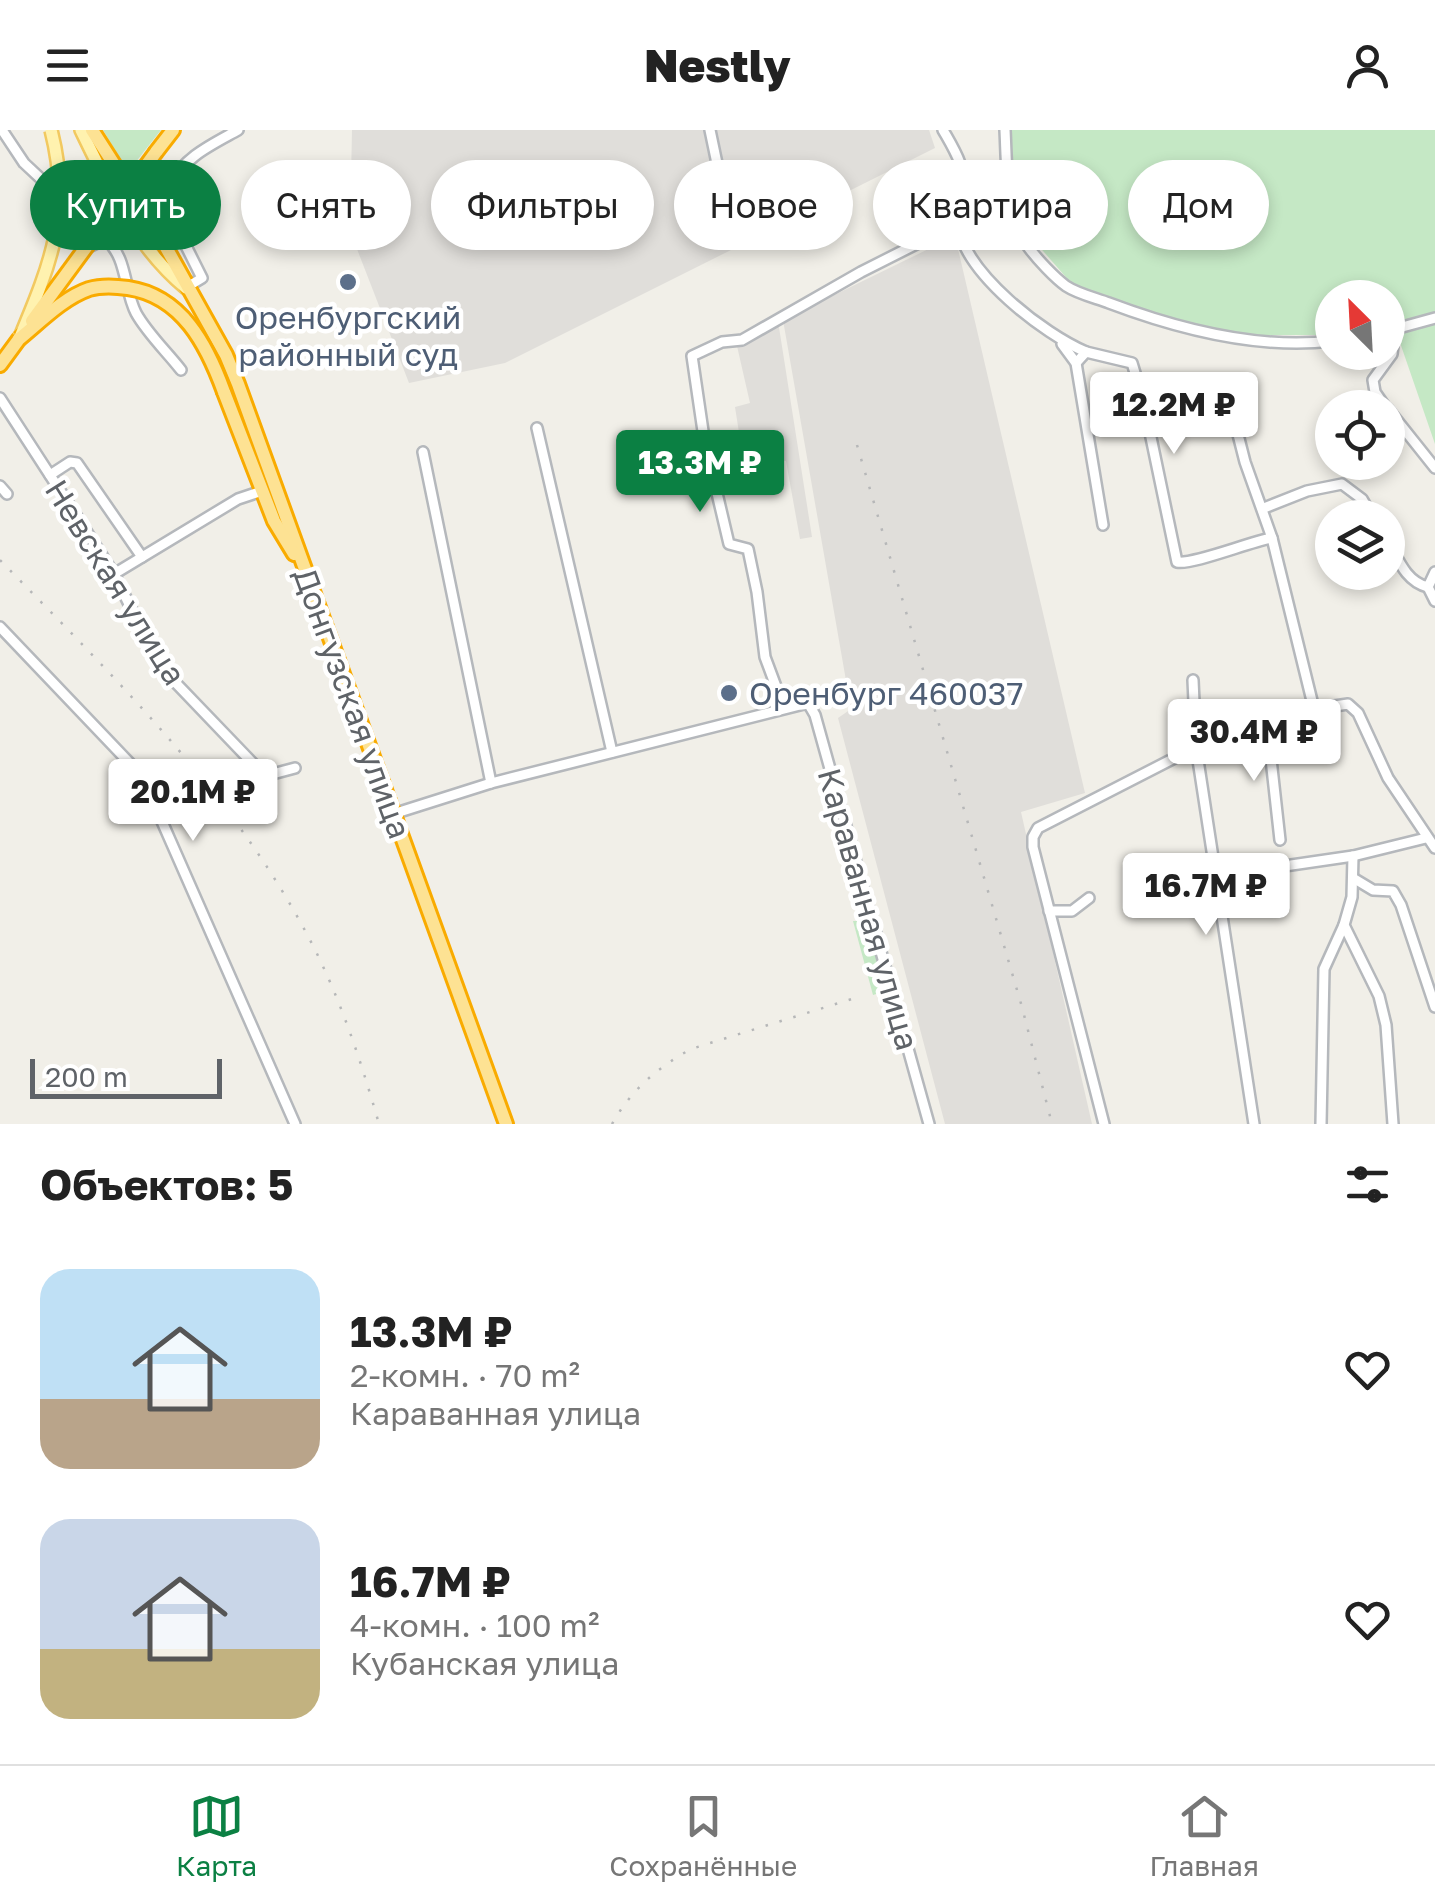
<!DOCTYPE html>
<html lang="ru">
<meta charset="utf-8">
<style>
body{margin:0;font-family:"Golos Text",sans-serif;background:#f2f2f2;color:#222;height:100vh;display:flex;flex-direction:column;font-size:38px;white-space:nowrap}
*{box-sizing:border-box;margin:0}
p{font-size:32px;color:#767676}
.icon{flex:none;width:55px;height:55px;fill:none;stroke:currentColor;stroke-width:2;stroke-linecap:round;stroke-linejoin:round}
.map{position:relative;height:994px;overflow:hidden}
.panel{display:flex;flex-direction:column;background:#fff;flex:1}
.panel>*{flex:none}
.guide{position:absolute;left:30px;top:30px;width:1375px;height:90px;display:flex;gap:20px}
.needle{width:65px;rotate:336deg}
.controls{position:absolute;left:1315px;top:150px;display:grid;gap:20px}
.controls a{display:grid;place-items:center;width:90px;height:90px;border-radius:50%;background:#fff;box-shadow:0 5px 15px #0003;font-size:50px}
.scale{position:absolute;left:30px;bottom:25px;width:192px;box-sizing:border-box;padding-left:10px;border:5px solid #5f6368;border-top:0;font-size:28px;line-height:35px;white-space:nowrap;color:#5f6368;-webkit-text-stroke:8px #fff;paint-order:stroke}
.price{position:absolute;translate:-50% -85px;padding:0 22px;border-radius:10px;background:#fff;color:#222;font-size:32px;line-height:65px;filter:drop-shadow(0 2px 5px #0008)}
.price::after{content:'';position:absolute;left:50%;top:60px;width:30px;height:22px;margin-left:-15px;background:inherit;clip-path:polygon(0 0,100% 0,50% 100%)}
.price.selected{background:#0b8043;color:#fff}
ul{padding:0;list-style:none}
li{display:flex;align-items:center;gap:30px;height:250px;padding:0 40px}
li span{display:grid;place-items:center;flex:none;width:280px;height:200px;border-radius:30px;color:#555}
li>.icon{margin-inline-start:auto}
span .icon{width:120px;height:120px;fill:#fffc;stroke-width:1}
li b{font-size:42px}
h2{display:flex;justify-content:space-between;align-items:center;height:120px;padding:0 40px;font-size:42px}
.pill{padding:0 35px;border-radius:45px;background:#fff;box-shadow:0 5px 15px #0003;font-size:35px;line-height:90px}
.pill.selected{background:#0b8043;color:#fff}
header{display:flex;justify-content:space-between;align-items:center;height:130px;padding:0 40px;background:#fff;font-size:45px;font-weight:800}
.dock{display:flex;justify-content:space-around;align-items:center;height:140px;border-top:2px solid #e0e0e0;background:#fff;font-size:28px;color:#767676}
.dock a{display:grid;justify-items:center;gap:5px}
.dock .selected{color:#0b8043}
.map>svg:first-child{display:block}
.industrial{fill:#e0deda}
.green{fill:#c5e8c5}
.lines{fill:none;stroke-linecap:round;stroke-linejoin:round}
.minor-casing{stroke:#b5b8bc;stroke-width:14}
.major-casing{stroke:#f2c960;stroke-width:16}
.highway-casing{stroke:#f9ab00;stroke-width:18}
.minor{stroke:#fff;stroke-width:9}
.major{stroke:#fff2af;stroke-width:11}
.highway{stroke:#fde293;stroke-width:12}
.rail{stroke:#b6b7b8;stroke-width:2.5;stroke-dasharray:2.5 12;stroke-linecap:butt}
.major-bridge-casing{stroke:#f2c960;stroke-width:16;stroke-linecap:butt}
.highway-bridge-casing{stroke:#f9ab00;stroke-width:18;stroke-linecap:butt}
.major-bridge{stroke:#fff2af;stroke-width:11}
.highway-bridge{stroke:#fde293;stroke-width:12}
.service-dot{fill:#5c6f8a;stroke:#fff;stroke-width:4}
.labels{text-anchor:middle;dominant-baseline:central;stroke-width:9;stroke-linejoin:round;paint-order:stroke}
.service-label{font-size:32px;fill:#4e5e75;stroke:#fff}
.street-label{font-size:32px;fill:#5f6368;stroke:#fff}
</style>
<header><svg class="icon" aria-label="menu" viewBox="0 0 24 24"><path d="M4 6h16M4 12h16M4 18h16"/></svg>Nestly<svg class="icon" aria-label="person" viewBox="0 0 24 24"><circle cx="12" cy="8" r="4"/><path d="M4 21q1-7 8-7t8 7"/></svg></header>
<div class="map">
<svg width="1435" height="994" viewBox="0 0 1435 994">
<rect width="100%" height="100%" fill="#f1efe8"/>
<g class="industrial">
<polygon points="352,0 929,0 935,18 505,233 409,253 350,101"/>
<polygon points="955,106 1085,663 1021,682 1092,994 945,994 838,588 851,579 783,190"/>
<polygon points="778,191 812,407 800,409 786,331 743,328 735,277 750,273 737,216"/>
</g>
<g class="green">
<polygon points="103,0 161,0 128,42"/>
<polygon points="1006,0 1435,0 1435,314 1397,204 1388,204 1388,168 1332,168 1332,205 1216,205 1078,161 1016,90"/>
<polygon points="853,791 867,791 886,861 873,865"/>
</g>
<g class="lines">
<defs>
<g id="minor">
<polyline points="2,0 24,33 71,77 96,108"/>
<polyline points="710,0 723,62"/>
<path d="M943,0C955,21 967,39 963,65C962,74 957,86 958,95C965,144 1044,204 1086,222"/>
<path d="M1005,0C1007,38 1005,85 1029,118C1038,130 1054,147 1066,156C1078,164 1096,168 1109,173C1178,199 1258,220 1332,211"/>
<polyline points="129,54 148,58 170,55"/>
<polyline points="170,55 177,98 202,148 187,157"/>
<path d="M170,55C184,27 211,15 238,0"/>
<path d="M106,110C127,126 124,160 136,183C147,203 167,222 181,240"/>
<polyline points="91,116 120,102 131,93"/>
<polyline points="1062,214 1076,233 1103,395"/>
<path d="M1076,233L1086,222L1132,233L1143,269L1177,432C1193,435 1249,412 1272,408"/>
<polyline points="0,268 114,444 143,502 172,549 265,646 295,638"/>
<polyline points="1231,277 1223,259 1227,256 1232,258 1231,277 1245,332 1272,408 1314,579"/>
<polyline points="1386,278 1375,262 1373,250 1392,224 1395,199 1435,188"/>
<polyline points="1388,279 1435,338"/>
<polyline points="537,298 612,622"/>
<polyline points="423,322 491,653"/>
<polyline points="50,345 70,332 77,333 142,427"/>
<polyline points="0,356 7,364"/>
<polyline points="1264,378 1307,361 1342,354 1362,369 1373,388"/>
<path d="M1388,411C1398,429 1406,452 1428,457"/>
<polyline points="1435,442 1428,457 1435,471"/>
<polyline points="114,444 238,369 262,361"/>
<polyline points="0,497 142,646 295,994"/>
<polyline points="1193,550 1196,617 1254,994"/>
<polyline points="784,578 765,527 757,462 748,419 729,414 704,308 692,226 722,212 742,210 861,142 958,93"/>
<polyline points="1267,593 1280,710"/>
<polyline points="393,684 491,653 808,573 815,585 929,994"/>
<polyline points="1353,726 1352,767 1344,795 1379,866 1386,895 1393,994"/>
<polyline points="1216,746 1353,726 1426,708"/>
<polyline points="1353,748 1373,760 1393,761 1401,775 1435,877"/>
<polyline points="1049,781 1072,781 1089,768"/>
<polyline points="1104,994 1033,717 1033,707 1038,698 1196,617 1314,579 1348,574 1358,583 1388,648 1435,718"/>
<polyline points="1321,994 1324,839 1344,795"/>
</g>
<path id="major" d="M81,0C108,56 136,117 186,158"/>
<g id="highway">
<polyline points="92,0 158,103 226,225 238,254 506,994"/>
<polyline points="156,22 173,0"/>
<polyline points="0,235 19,209"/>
<polyline points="224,262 274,391 294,424"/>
</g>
</defs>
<use href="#minor" class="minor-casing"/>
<use href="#major" class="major-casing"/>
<use href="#highway" class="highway-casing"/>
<use href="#minor" class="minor"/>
<use href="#major" class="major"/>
<use href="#highway" class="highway"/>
<g class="rail">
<polyline points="857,315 1022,877 1052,994"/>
<path d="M0,430C114,547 232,662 309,808C340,867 361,931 379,994"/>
<path d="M612,994C631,960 657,938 691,919L855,868"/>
</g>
<defs>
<path id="major-bridge" d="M20,207C51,133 72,81 51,0"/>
<g id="highway-bridge">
<polyline points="32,191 156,22"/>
<path d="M19,209C40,192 63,168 89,159C102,155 115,156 128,158C182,166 207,215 224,262"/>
</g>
</defs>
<use href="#major-bridge" class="major-bridge-casing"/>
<use href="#highway-bridge" class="highway-bridge-casing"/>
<use href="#major-bridge" class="major-bridge"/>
<use href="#highway-bridge" class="highway-bridge"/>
</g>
<g class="service-dot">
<circle cx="348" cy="152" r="10"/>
<circle cx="729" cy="563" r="10"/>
</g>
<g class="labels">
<g class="service-label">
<text x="348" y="187">Оренбургский<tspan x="348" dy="37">районный суд</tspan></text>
<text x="749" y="563" text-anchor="start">Оренбург 460037</text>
</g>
<g class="street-label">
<text transform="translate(116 452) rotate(58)">Невская улица</text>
<text transform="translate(353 573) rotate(70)">Донгузская улица</text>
<text transform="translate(869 779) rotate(74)">Караванная улица</text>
</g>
</g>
</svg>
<div class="controls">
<a><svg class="needle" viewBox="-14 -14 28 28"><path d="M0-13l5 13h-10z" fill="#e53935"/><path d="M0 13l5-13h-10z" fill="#767676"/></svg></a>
<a><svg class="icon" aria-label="locate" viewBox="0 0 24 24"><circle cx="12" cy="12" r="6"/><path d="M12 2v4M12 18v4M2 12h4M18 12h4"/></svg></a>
<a><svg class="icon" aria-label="layers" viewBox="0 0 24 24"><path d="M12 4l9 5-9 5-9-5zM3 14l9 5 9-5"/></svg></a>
</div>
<div class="scale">200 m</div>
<b class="price" style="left:1174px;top:327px">12.2M ₽</b>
<b class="price selected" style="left:700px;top:385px">13.3M ₽</b>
<b class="price" style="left:1254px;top:654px">30.4M ₽</b>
<b class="price" style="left:193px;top:714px">20.1M ₽</b>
<b class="price" style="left:1206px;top:808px">16.7M ₽</b>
<div class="guide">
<a class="pill selected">Купить</a>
<a class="pill">Снять</a>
<a class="pill">Фильтры</a>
<a class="pill">Новое</a>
<a class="pill">Квартира</a>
<a class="pill">Дом</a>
</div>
</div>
<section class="panel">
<h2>Объектов: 5<svg class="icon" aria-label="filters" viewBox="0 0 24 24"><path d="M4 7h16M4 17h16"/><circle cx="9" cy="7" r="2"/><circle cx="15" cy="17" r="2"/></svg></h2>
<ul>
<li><span style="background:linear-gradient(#bfe0f5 65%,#b9a48a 0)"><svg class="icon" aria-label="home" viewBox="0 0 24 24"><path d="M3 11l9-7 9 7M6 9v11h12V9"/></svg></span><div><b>13.3M ₽</b><p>2-комн. · 70 m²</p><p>Караванная улица</p></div><svg class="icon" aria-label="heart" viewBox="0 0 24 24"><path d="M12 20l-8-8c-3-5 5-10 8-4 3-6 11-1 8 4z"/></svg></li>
<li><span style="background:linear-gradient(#c9d6e8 65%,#c2b280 0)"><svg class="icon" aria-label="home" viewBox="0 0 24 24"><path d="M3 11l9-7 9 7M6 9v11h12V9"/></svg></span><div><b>16.7M ₽</b><p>4-комн. · 100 m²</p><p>Кубанская улица</p></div><svg class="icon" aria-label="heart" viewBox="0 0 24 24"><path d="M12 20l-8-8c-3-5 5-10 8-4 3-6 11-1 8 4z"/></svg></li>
</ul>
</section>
<nav class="dock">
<a class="selected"><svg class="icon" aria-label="map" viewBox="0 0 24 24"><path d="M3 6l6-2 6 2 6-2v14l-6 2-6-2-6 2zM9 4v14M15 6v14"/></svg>Карта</a>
<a><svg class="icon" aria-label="saved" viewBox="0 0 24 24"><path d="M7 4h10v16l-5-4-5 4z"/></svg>Сохранённые</a>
<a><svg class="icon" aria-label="home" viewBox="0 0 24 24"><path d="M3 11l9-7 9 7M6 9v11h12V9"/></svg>Главная</a>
</nav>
